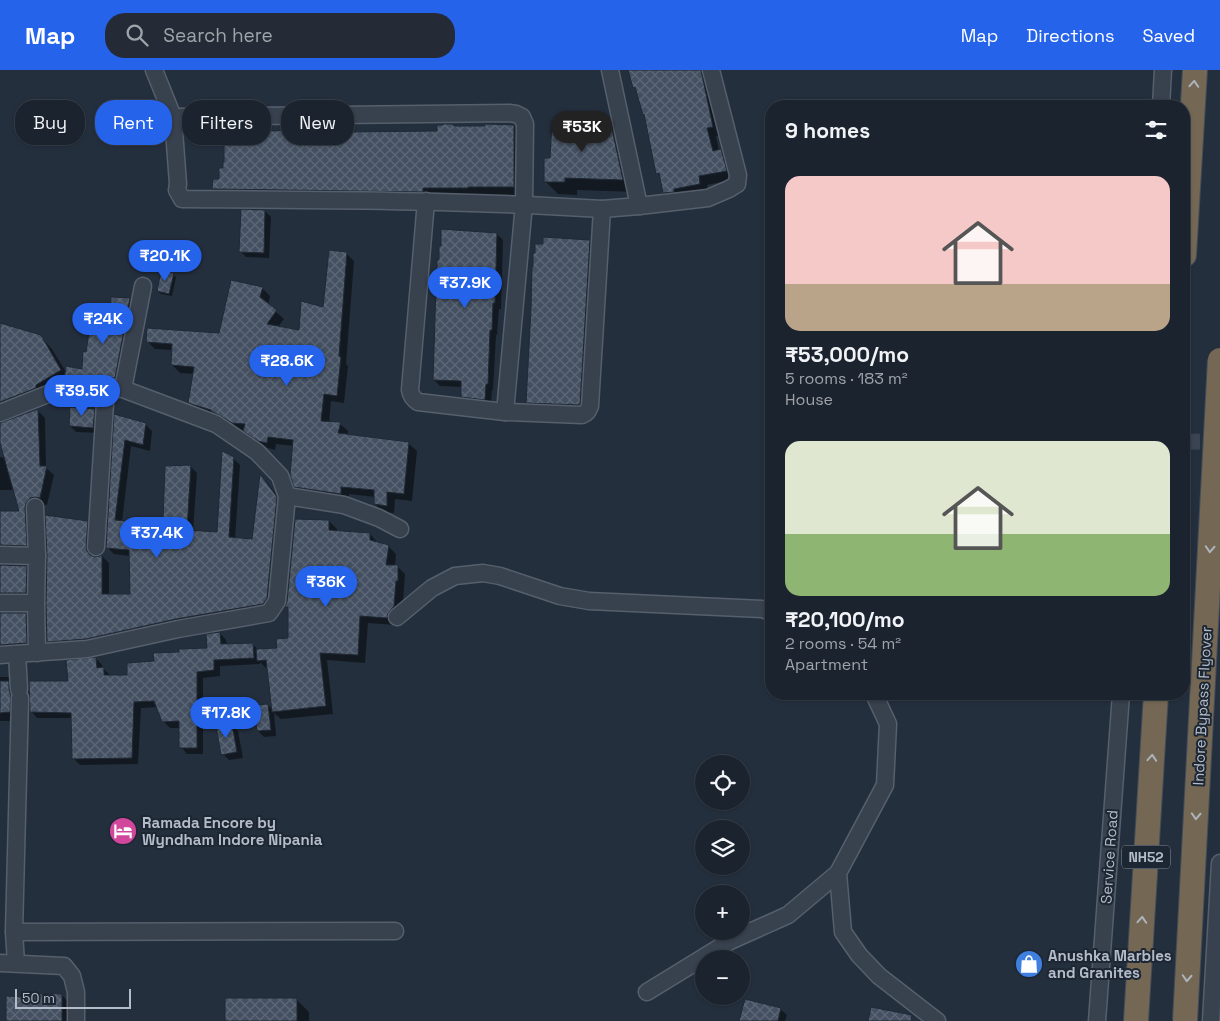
<!DOCTYPE html>
<meta charset="utf-8">
<style>
body{margin:0;font-family:"Space Grotesk",sans-serif;background:#242b36;color:#f1f3f6;height:100vh;display:flex;flex-direction:column;font-size:19px;white-space:nowrap}
*{box-sizing:border-box;margin:0}
p{font-size:16px;color:#a0a4aa}
.icon{flex:none;width:28px;height:28px;fill:none;stroke:currentColor;stroke-width:2;stroke-linecap:round;stroke-linejoin:round}
.map{position:relative;flex:1;overflow:hidden}
.drawer{position:absolute;left:765px;top:30px;width:425px;height:600px;display:flex;flex-direction:column;background:#1b232e;border-radius:20px;box-shadow:0 1px 4px #0004,0 0 0 1px #39404a}
.drawer>*{flex:none}
.top-card{position:absolute;left:15px;top:30px;width:475px;height:45px;display:flex;gap:10px}
.fabs{position:absolute;left:695px;top:685px;display:grid;gap:10px}
.fabs a{display:grid;place-items:center;width:55px;height:55px;border-radius:50%;background:#1b232e;box-shadow:0 1px 4px #0004,0 0 0 1px #39404a;font-size:25px}
.scale{position:absolute;left:15px;bottom:12px;width:116px;box-sizing:border-box;padding-left:5px;border:2px solid #b4bcc9;border-top:0;font-size:14px;line-height:18px;white-space:nowrap;color:#b4bcc9;-webkit-text-stroke:4px #1d2633;paint-order:stroke}
.price{position:absolute;translate:-50% -42px;padding:0 11px;border-radius:18px;background:#2563eb;color:#fff;font-size:16px;line-height:32px;filter:drop-shadow(0 1px 2px #0008)}
.price::after{content:'';position:absolute;left:50%;top:30px;width:15px;height:11px;margin-left:-8px;background:inherit;clip-path:polygon(0 0,100% 0,50% 100%)}
.price.active{background:#222;color:#fff}
ul{padding:0;list-style:none}
li{display:grid;align-content:center;gap:10px;height:265px;padding:0 20px}
li span{display:grid;place-items:center;height:155px;border-radius:15px;color:#555}
li>.icon{margin-inline-start:auto}
span .icon{width:90px;height:90px;fill:#fffc;stroke-width:1}
li b{font-size:21px}
h2{display:flex;justify-content:space-between;align-items:center;height:60px;padding:0 20px;font-size:21px}
.pill{padding:0 18px;border-radius:20px;background:#1b232e;box-shadow:0 1px 4px #0004,0 0 0 1px #39404a;font-size:18px;line-height:45px}
.pill.active{background:#2563eb;color:#fff}
header{display:flex;align-items:center;gap:30px;box-sizing:border-box;height:70px;padding:0 25px;background:#2563eb;color:#fff}
header strong{font-size:24px}
nav{display:flex;gap:28px;margin-inline-start:auto;font-size:18px}
.search{width:350px;height:45px;background:#242b36;display:flex;align-items:center;gap:12px;box-sizing:border-box;padding:0 18px;border-radius:20px;color:#a0a4aa;font-size:19px}
.map>svg:first-child{display:block}
.shadow{fill:#0007}
.building{fill:url(#building-cross-hatch);stroke:#1f2835}
.lines{fill:none;stroke-linecap:round;stroke-linejoin:round}
.minor-tunnel{stroke:#3a4453;stroke-width:16;stroke-dasharray:16 8;stroke-linecap:butt}
.minor-casing{stroke:#565f6c;stroke-width:19}
.highway-casing{stroke:#434c59;stroke-width:26}
.minor{stroke:#38414e;stroke-width:16}
.highway{stroke:#746855;stroke-width:24}
.highway-bridge-casing{stroke:#434c59;stroke-width:26;stroke-linecap:butt}
.highway-bridge{stroke:#746855;stroke-width:24}
.oneway{stroke:#aeb4bd}
.labels{text-anchor:middle;dominant-baseline:central;stroke-width:4;stroke-linejoin:round;paint-order:stroke}
.shield{fill:#1d2633;stroke:#878f9c;stroke-width:1}
.shield-label{font-size:14px;font-weight:bold;fill:#b4bcc9}
.street-label{font-size:15px;fill:#b4bcc9;stroke:#1d2633}
.poi-label{font-size:15px;font-weight:bold;fill:#b4bcc9;stroke:#1d2633;text-anchor:start}
</style>
<header>
<strong>Map</strong>
<div class="search"><svg class="icon" aria-label="search" viewBox="0 0 24 24"><circle cx="10" cy="10" r="6"/><path d="M15 15l6 6"/></svg>Search here</div>
<nav><a>Map</a><a>Directions</a><a>Saved</a></nav>
</header>
<div class="map">
<svg width="1220" height="951" viewBox="0 0 1220 951">
<defs>
<pattern id="building-cross-hatch" width="8" height="8" patternUnits="userSpaceOnUse" patternTransform="scale(1.25)"><rect width="8" height="8" fill="#455162"/><path d="M0 0l8 8M0 8l8-8" fill="none" stroke="#5d6877"/></pattern>
</defs>
<rect width="100%" height="100%" fill="#242f3e"/>
<g class="shadow">
<polygon points="630,0 707,0 721,65 716,66 719,81 721,81 730,90 735,109 707,115 709,123 673,132 664,123 661,107 657,103 646,46 644,44 637,19 635,17"/>
<polygon points="453,55 455,57 514,56 526,68 525,128 225,130 214,119 220,110 345,64 439,62"/>
<polygon points="611,55 623,68 635,122 577,120 577,125 558,124 545,111 552,89"/>
<polygon points="265,141 271,147 269,188 246,187 240,181"/>
<polygon points="497,164 503,170 501,239 499,239 497,265 496,265 493,320 492,320 491,335 469,333 462,326 462,317 440,316 434,310"/>
<polygon points="590,172 596,178 585,340 533,338 527,332 536,184"/>
<polygon points="346,183 354,191 346,294 348,296 344,333 331,331 329,353 340,354 348,361 347,366 409,374 417,381 412,431 395,429 394,443 383,442 375,434 375,427 349,424 349,432 304,424 296,416 294,376 276,374 275,380 268,378 253,368 245,361 241,360 231,353 197,340 189,332 194,304 180,303 172,295 173,280 155,279 147,271 220,265 262,218 270,226 268,235 284,249 278,257 300,261 324,238"/>
<polygon points="173,204 176,207 172,226 161,224 158,221"/>
<polygon points="129,229 135,235 120,313 71,315 3,349 2,354 37,340 45,348 46,398 54,405 47,435 43,434 38,435 34,483 0,486 0,442 20,442 14,420 0,420 0,387 5,388 0,369 0,255 40,266 52,279 66,302 83,300 87,283 112,255"/>
<polygon points="94,340 100,346 99,363 76,362 70,356"/>
<polygon points="116,345 145,354 152,361 150,381 131,376 122,452 136,453 143,460 143,478 164,479 190,396 197,403 193,461 219,463 233,388 240,395 235,469 253,470 261,407 267,412 282,433 274,535 55,578 48,571 87,452 94,459 93,488 100,487 102,486 109,493 109,525 131,526 130,486 114,484 107,477"/>
<polygon points="329,451 337,459 337,462 370,464 377,472 377,473 388,476 396,484 395,496 398,497 405,504 402,544 395,551 395,555 368,553 365,593 327,590 333,644 281,649 274,643 276,666 264,667 258,661 268,635 273,640 268,598 266,598 260,592 260,594 220,596 220,606 203,608 203,684 187,684 181,677 181,658 170,658 163,651 158,637 141,638 138,694 80,695 73,688 72,648 37,648 31,641 69,613 96,588 102,595 103,598 110,605 128,606 155,592 208,579 220,563 226,570 227,575 252,574 259,580 278,579 289,569 289,539 287,536"/>
<polygon points="0,496 26,497 34,504 33,530 0,534"/>
<polygon points="0,544 26,544 33,552 34,580 0,585"/>
<polygon points="0,607 8,607 16,615 18,651 0,651"/>
<polygon points="232,655 238,661 243,688 229,690 223,684"/>
<polygon points="62,925 71,935 71,951 7,951 29,928"/>
<polygon points="297,930 309,942 309,951 227,951"/>
<polygon points="780,939 787,945 785,951 741,951"/>
</g>
<g class="building">
<polygon points="628,0 701,0 713,57 707,58 713,81 721,79 727,101 699,106 700,114 674,119 674,122 663,123 659,103 656,104 644,44 643,45 635,17 633,18"/>
<polygon points="552,52 611,54 623,110 565,108 565,112 544,112 544,88 550,88"/>
<polygon points="443,54 453,54 454,56 485,56 485,54 514,55 514,117 468,117 468,118 423,118 423,122 212,119 213,109 219,109 219,98 223,98 223,92 224,92 224,60 262,60 265,61 310,60 345,62 437,61 437,55 443,55"/>
<polygon points="241,139 265,140 264,183 239,182"/>
<polygon points="441,159 497,163 495,233 493,233 492,260 490,260 488,314 486,314 485,330 461,327 461,311 433,310 436,216 437,216 437,190 439,190 439,176 441,176"/>
<polygon points="543,167 590,170 580,335 526,333 531,238 532,197 533,197 533,183 535,183 535,174 543,174"/>
<polygon points="329,180 347,182 339,286 341,287 337,326 324,324 321,351 341,352 338,363 409,372 404,424 387,422 387,436 374,434 374,420 341,417 341,424 294,417 290,405 293,370 268,367 267,373 258,371 243,361 245,354 232,353 221,346 211,341 211,340 188,333 194,297 171,295 172,274 146,272 147,258 219,263 231,210 263,217 260,227 277,240 267,254 299,260 301,231 323,237"/>
<polygon points="161,201 174,203 169,224 157,221"/>
<polygon points="111,227 130,228 115,308 106,307 64,310 66,296 82,299 83,281 86,282 91,250 110,253"/>
<polygon points="0,253 41,265 61,300 36,315 36,318 0,332"/>
<polygon points="70,337 95,339 93,358 69,356"/>
<polygon points="38,339 40,396 47,396 40,428 35,427 30,428 26,433 25,437 27,476 0,475 0,441 19,441 0,373 0,353"/>
<polygon points="114,344 146,353 143,375 125,370 115,450 136,452 136,477 162,477 165,396 191,395 187,460 217,462 222,381 234,387 229,467 252,469 260,404 277,427 267,528 263,534 176,549 86,569 47,572 46,533 47,486 45,445 88,451 86,476 87,481 90,485 95,487 100,486 102,484 102,524 130,524 129,480 106,478"/>
<polygon points="295,449 329,450 329,460 370,463 370,470 389,475 386,495 398,495 398,511 396,511 394,536 388,543 387,548 360,546 358,585 320,583 326,636 272,642 266,590 257,591 256,579 277,578 276,569 288,568 288,537 285,537 287,532"/>
<polygon points="0,495 27,496 26,523 0,523"/>
<polygon points="0,543 26,543 27,573 0,575"/>
<polygon points="220,562 221,574 253,573 254,588 214,590 214,600 197,602 197,678 179,678 179,651 162,652 154,631 134,632 132,688 72,689 71,643 30,642 29,611 68,611 66,590 96,587 97,598 104,597 104,605 127,605 127,593 154,591 153,583 179,582 179,579 207,578 206,564"/>
<polygon points="0,611 9,611 9,620 11,625 10,642 0,643"/>
<polygon points="268,634 271,660 257,661 254,635"/>
<polygon points="227,654 232,654 237,682 221,685 216,656"/>
<polygon points="28,923 62,924 62,951 6,951 6,926 28,927"/>
<rect x="225" y="928" width="72" height="23"/>
<polygon points="745,929 781,938 778,951 739,951"/>
<polygon points="871,937 912,945 911,951 868,951"/>
</g>
<g class="lines">
<polyline class="minor-tunnel" points="1184,372 1220,371"/>
<defs>
<g id="minor">
<path d="M154,0L173,47L178,114L177,120L182,129C322,130 462,130 602,139"/>
<polyline points="1161,36 1163,0"/>
<polyline points="173,47 509,43 516,44 522,47 525,54 524,134 505,342"/>
<path d="M426,131L410,320C411,326 413,328 418,332L505,342L582,345C587,343 588,341 590,336L602,139L639,136L610,0"/>
<polyline points="639,136 708,128 729,119 737,114 738,105 711,0"/>
<polyline points="123,319 143,216"/>
<polyline points="0,343 58,320 106,317 123,319 216,354 257,382 280,406 287,426 277,531 269,543 178,559 87,579 0,585"/>
<polyline points="287,426 344,435 379,448 400,459"/>
<polyline points="35,437 37,486"/>
<polyline points="96,477 106,317"/>
<polyline points="0,485 37,486 36,533 0,533"/>
<polyline points="36,533 37,583"/>
<polyline points="397,547 432,518 455,506 483,503 500,506 560,526 589,531 762,539 771,542"/>
<polyline points="17,584 19,619"/>
<polyline points="874,624 888,654 885,715 838,803 843,862 859,885 879,906 937,951"/>
<polyline points="14,862 395,861"/>
<polyline points="0,893 64,896 72,906 76,922 76,951"/>
<polyline points="16,893 14,862 20,628"/>
<polyline points="647,922 730,871 788,845 838,803"/>
<polyline points="1097,951 1121,624"/>
<polyline points="1211,951 1220,793"/>
</g>
<g id="highway">
<polyline points="1184,185 1195,0"/>
<polyline points="1136,951 1156,624"/>
</g>
</defs>
<use href="#minor" class="minor-casing"/>
<use href="#highway" class="highway-casing"/>
<use href="#minor" class="minor"/>
<use href="#highway" class="highway"/>
<defs>
<polyline id="highway-bridge" points="1185,951 1220,290"/>
</defs>
<use href="#highway-bridge" class="highway-bridge-casing"/>
<use href="#highway-bridge" class="highway-bridge"/>
</g>
<defs><path id="oneway-chevron" d="M-2-3.5L2.5 0L-2 3.5" fill="none" stroke-width="1.6" stroke-linecap="round" stroke-linejoin="round" transform="scale(1.25)"/></defs>
<g class="oneway">
<use href="#oneway-chevron" transform="translate(1194 14) rotate(-86)"/>
<use href="#oneway-chevron" transform="translate(1210 479) rotate(93)"/>
<use href="#oneway-chevron" transform="translate(1152 688) rotate(-86)"/>
<use href="#oneway-chevron" transform="translate(1196 746) rotate(93)"/>
<use href="#oneway-chevron" transform="translate(1142 850) rotate(-86)"/>
<use href="#oneway-chevron" transform="translate(1187 908) rotate(93)"/>
</g>
<defs>
<symbol id="hotel-disc" viewBox="-11 -11 22 22"><circle r="9.5" fill="#d1479c" stroke="#1d2633"/><path d="M-6-4.5h1.5V1H6V5H4.5V3h-9V5H-6ZM-4 0a1.8 1.8 0 1 1 3.6 0ZM.5 0V-2.5h3Q6-2.5 6 0Z" fill="#fff"/></symbol>
<symbol id="shop-disc" viewBox="-11 -11 22 22"><circle r="9.5" fill="#3f7fe0" stroke="#1d2633"/><path d="M-5-2.5h2.3a2.7 3.5 0 0 1 5.4 0H5L5.5 6h-11ZM-1.5-2.5h3a1.5 2.3 0 0 0-3 0Z" fill="#fff"/></symbol>
</defs>
<g fill-rule="evenodd">
<use href="#hotel-disc" x="107" y="745" width="32" height="32"/>
<use href="#shop-disc" x="1013" y="878" width="32" height="32"/>
</g>
<g class="labels">
<rect class="shield" x="1122" y="775.5" width="48" height="23" rx="4"/>
<g class="shield-label">
<text x="1146" y="787">NH52</text>
</g>
<g class="street-label">
<text transform="translate(1202 636) rotate(-87)">Indore Bypass Flyover</text>
<text transform="translate(1109 787) rotate(-86)">Service Road</text>
</g>
<g class="poi-label">
<text x="142" y="752">Ramada Encore by<tspan x="142" dy="17">Wyndham Indore Nipania</tspan></text>
<text x="1048" y="885">Anushka Marbles<tspan x="1048" dy="17">and Granites</tspan></text>
</g>
</g>
</svg>
<div class="fabs">
<a><svg class="icon" aria-label="locate" viewBox="0 0 24 24"><circle cx="12" cy="12" r="6"/><path d="M12 2v4M12 18v4M2 12h4M18 12h4"/></svg></a>
<a><svg class="icon" aria-label="layers" viewBox="0 0 24 24"><path d="M12 4l9 5-9 5-9-5zM3 14l9 5 9-5"/></svg></a>
<a>+</a>
<a>−</a>
</div>
<div class="scale">50 m</div>
<b class="price active" style="left:582px;top:83px">₹53K</b>
<b class="price" style="left:165px;top:212px">₹20.1K</b>
<b class="price" style="left:465px;top:239px">₹37.9K</b>
<b class="price" style="left:103px;top:275px">₹24K</b>
<b class="price" style="left:287px;top:317px">₹28.6K</b>
<b class="price" style="left:82px;top:347px">₹39.5K</b>
<b class="price" style="left:157px;top:489px">₹37.4K</b>
<b class="price" style="left:326px;top:538px">₹36K</b>
<b class="price" style="left:226px;top:669px">₹17.8K</b>
<div class="top-card">
<a class="pill">Buy</a>
<a class="pill active">Rent</a>
<a class="pill">Filters</a>
<a class="pill">New</a>
</div>
<section class="drawer">
<h2>9 homes<svg class="icon" aria-label="filters" viewBox="0 0 24 24"><path d="M4 7h16M4 17h16"/><circle cx="9" cy="7" r="2"/><circle cx="15" cy="17" r="2"/></svg></h2>
<ul>
<li><span style="background:linear-gradient(#f6c9c9 70%,#b9a48a 0)"><svg class="icon" aria-label="home" viewBox="0 0 24 24"><path d="M3 11l9-7 9 7M6 9v11h12V9"/></svg></span><div><b>₹53,000/mo</b><p>5 rooms · 183 m²</p><p>House</p></div></li>
<li><span style="background:linear-gradient(#dfe7d0 60%,#8fb573 0)"><svg class="icon" aria-label="home" viewBox="0 0 24 24"><path d="M3 11l9-7 9 7M6 9v11h12V9"/></svg></span><div><b>₹20,100/mo</b><p>2 rooms · 54 m²</p><p>Apartment</p></div></li>
</ul>
</section>
</div>
